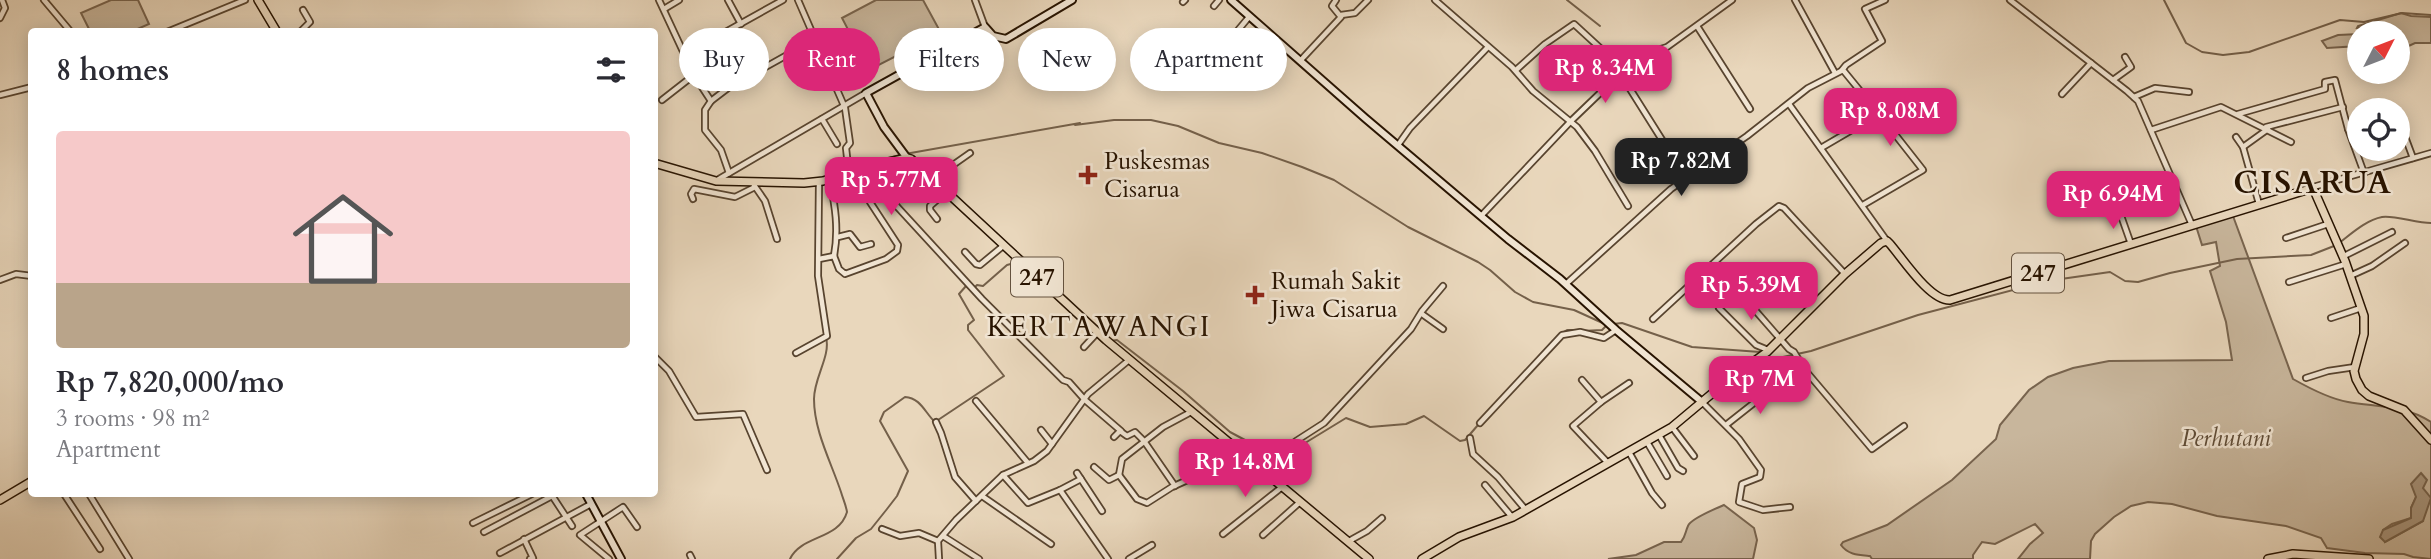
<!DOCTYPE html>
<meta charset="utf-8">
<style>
body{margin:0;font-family:Cardo,serif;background:#f2f2f3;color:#2b2b33;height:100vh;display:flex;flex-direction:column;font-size:26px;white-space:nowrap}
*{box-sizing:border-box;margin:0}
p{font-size:23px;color:#7c7c81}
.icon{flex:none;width:38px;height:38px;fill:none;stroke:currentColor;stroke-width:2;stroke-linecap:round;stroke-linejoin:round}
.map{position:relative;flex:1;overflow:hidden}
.panel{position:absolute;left:28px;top:28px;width:630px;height:469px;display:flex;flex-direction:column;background:#fff;border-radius:7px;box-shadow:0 4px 18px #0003}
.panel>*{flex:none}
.hud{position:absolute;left:679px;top:28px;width:665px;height:63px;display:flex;gap:14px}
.needle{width:46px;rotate:48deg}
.fabs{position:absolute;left:2347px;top:21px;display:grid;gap:14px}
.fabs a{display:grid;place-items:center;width:63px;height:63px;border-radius:50%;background:#fff;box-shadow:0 4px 18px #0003;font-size:35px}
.price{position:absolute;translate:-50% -60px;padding:0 16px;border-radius:14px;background:#db2777;color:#fff;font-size:23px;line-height:46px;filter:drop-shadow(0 2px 4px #0008)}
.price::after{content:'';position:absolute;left:50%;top:42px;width:21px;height:16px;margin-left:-10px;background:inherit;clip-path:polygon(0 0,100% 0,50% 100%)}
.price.current{background:#222;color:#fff}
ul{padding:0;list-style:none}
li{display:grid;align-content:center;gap:14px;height:371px;padding:0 28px}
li+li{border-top:2px solid #e1e1e2}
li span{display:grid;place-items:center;height:217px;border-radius:7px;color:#555}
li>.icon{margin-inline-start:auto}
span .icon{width:126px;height:126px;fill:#fffc;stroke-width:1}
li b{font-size:30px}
h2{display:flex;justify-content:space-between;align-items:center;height:84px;padding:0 28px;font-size:30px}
.pill{padding:0 24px;border-radius:32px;background:#fff;box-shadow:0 4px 18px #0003;font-size:24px;line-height:63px}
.pill.current{background:#db2777;color:#fff}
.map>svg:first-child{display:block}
.green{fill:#c8b69c;stroke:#78644e;stroke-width:2;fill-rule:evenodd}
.water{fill:#a7947c;stroke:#74604a;stroke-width:2}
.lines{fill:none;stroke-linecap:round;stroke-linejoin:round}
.stream{stroke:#74604a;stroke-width:2}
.street-casing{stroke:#58442f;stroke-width:8}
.secondary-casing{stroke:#271300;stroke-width:10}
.primary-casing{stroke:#271300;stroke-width:10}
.street{stroke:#f1e5d3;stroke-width:4.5}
.secondary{stroke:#f1e5d3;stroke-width:6}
.primary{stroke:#e9d7bc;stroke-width:7}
.poi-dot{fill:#8f2418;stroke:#f1e5d3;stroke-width:2.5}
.labels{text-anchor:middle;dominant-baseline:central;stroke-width:5;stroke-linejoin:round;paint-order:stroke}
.shield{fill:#f1e5d3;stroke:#64523f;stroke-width:2}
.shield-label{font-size:23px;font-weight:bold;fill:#271300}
.poi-label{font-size:24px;fill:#271300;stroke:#f1e5d3;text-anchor:start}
.park-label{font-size:24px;font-style:italic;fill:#5f4c37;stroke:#f1e5d3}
.quarter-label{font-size:28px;letter-spacing:2px;fill:#271300;stroke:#f1e5d3}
.district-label{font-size:32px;font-weight:bold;letter-spacing:2px;fill:#271300;stroke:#f1e5d3}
</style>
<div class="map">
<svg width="2431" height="559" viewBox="0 0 2431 559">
<rect width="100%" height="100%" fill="#e9d7bc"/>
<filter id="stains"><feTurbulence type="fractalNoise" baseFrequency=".00286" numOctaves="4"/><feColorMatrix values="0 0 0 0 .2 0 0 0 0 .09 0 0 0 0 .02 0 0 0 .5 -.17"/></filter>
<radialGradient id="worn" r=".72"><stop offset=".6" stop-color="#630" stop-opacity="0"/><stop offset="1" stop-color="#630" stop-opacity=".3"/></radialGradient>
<g class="green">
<polygon points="111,0 138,0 149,24 133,31 90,31 81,13"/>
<polygon points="876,0 923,0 941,33 869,70 842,18"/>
<polygon points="2401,13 2411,16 2431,17 2431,43 2415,43 2398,51 2398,33 2370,33 2375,31 2374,27 2357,28 2358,26"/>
<polygon points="2359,34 2359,46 2327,48 2322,41 2338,35"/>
<path d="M2233,216L2293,379C2309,388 2330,399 2348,402C2377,407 2406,405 2431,422V559L2413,557L2404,554L2365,553L2327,548L2321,538L2286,526L2217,516L2172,504L2148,502L2131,506L2114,517L2095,534L2091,541L2090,559H2018L2030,544L2043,533L2035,524L1995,544L1982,542L1973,555V559H1872L1870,556C1859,555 1848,555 1841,545L1843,542L1887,525L1952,480L1996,439L2000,425L2029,390L2048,377L2073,368L2109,361L2232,360L2226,322L2210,271L2220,266L2216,242L2202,245L2196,226ZM2416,497L2423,521L2385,542L2383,530L2392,524L2411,518V508Z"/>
<path d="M1724,505L1754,528L1757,540L1753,559H1608L1636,555L1664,542H1681C1686,536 1685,532 1688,526C1690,519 1717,508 1724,505Z"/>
</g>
<polygon class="water" points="2421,473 2427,480 2423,488 2431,498 2423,521 2385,542 2380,537 2383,530 2411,518 2411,508 2416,497 2411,484"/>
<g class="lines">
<g class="stream">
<polyline points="1567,0 1600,26"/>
<polyline points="2164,0 2186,43 2202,52 2223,55 2249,52 2340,20 2364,22 2402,13 2431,15"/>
<polyline points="905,154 1080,123 1075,125 1114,120 1151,120 1178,126 1219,143 1262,153 1302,167 1334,180 1408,227 1478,262 1490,270 1515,292 1533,302 1574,310 1607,325"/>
<polyline points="882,160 900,155"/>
<polyline points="821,178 833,174"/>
<path d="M2339,243C2351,234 2366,220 2382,217C2394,215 2416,223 2431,223"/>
<polyline points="974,288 977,285 983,286 1007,265 1018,262"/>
<polyline points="1613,324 1622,323 1692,347 1760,352"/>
<polyline points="1582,331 1602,330 1606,326"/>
<polyline points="1562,333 1567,330 1576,330"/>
<polyline points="1110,341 1117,340 1183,391 1230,432 1245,440 1270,460"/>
<polyline points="1765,355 1774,359 1811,351 1918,315 2047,281 2110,272 2125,281 2138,282 2170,273 2237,259 2311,255 2334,246"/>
<polyline points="1274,462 1346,418 1370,427 1406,424 1424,416 1460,441 1465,440 1478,425"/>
<path d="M790,559C801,535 839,540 847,512C846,505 843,499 841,492C831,462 814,431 814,399C814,377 831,356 826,337"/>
<path d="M837,559L856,538L871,529L887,509L897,496L908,471L880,421L884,412L905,397C921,398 925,413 935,422L1004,376L968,330V325L974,320L959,294L966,286L970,289"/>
</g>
<defs>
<g id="street">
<polyline points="44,0 71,32"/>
<polyline points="659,0 694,75 711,101 705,110 705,130 721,150 729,173"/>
<polyline points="728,0 741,24"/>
<polyline points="798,0 845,108 850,143 846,148 847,157"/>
<polyline points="975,0 985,27"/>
<polyline points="1435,0 1512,67 1533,91 1577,127 1595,151 1628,206"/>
<polyline points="1795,0 1835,73"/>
<polyline points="2010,0 2127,91 2138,101 2192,225"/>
<polyline points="1183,2 1185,0"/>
<polyline points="1214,6 1219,0"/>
<polyline points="664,9 679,0"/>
<polyline points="1341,15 1355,13 1368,0"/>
<polyline points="0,18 5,8 2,0"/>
<polyline points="1697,26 1750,109"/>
<polyline points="167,32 245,0"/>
<polyline points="300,32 310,22 303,10"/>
<polyline points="1229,41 1249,17"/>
<polyline points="686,54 783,0"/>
<polyline points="1300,61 1341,17 1332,6 1336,0"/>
<polyline points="1516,70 1545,44 1574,24 1624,70"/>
<polyline points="1842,70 1846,65 1882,41 1865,9 1885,0"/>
<polyline points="1620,73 1686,178"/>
<polyline points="2113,80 2131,67 2125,57"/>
<polyline points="2062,94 2091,63"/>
<polyline points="0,95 32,87"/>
<polyline points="2134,97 2155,88 2189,92"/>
<polyline points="662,100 694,75"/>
<polyline points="711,101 728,88 805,45 816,42"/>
<polyline points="1789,104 1887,241"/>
<polyline points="2238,114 2325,89 2325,82 2335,80 2348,129"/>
<polyline points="822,119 837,144"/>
<polyline points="2266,127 2343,107"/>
<polyline points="2359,127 2348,129 2364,173"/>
<polyline points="2151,130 2221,107 2291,142"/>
<polyline points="2398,133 2401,132 2404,134 2413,158"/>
<polyline points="2236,137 2243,147 2259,204"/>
<polyline points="1398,145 1410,128 1488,47"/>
<polyline points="2243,147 2268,129"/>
<polyline points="870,167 880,188 982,299 1063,380 1069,382 1085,400 1121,431"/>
<polyline points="719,179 866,93"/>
<polyline points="933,179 970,153"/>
<path d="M830,180C835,206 839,229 834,256"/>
<polyline points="754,185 765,201 777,239"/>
<polyline points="2313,187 2431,153"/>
<polyline points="693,199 691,194 694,189 735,197 755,187"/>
<polyline points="1863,205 1923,170 1879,114"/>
<polyline points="2119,210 2131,244"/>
<polyline points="1481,216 1571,121 1624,70 1648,53 1667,47 1732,0"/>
<polyline points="937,219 930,210 930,206 946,192"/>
<polyline points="838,237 850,234 860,247 871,244"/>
<polyline points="2286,238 2328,224"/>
<polyline points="965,252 976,264 980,265 1003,246"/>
<polyline points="2344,256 2392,232"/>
<polyline points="819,259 834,256 839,269 845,274 886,259 897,251 898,245 870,202 856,171"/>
<polyline points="2350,276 2372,266 2405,243"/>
<polyline points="0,280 16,274 32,276"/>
<polyline points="2289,282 2346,264"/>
<polyline points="1566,284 1671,189 1747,136 1808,88 1843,70 1879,114 1821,148"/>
<polyline points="1719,308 1756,345 1768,350"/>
<polyline points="1754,309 1789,349 1794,352 1805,370 1872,449 1904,426"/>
<polyline points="1422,314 1443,329"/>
<polyline points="2331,318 2361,308"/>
<polyline points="1653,319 1756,224 1779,206 1784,208 1845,274"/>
<polyline points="1084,347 1097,333"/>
<polyline points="796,353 827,336 818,276 819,182"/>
<polyline points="654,356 669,371 696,417 743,414 767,470"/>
<polyline points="2306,378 2328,371 2355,367"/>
<polyline points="1582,380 1601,402"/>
<polyline points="976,401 1028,463"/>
<polyline points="1702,402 1739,439 1761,470 1760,477 1742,484 1739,502 1763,510 1790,507"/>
<polyline points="936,422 941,433 955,477 976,501"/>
<polyline points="1480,423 1562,335 1580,332 1604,338 1616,330"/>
<polyline points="1726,425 1802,365"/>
<polyline points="1672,427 1694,456"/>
<polyline points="1041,430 1052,444"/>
<polyline points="1659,435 1678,468 1683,471"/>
<polyline points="1114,437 1120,431 1127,436 1135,432 1144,441 1175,486"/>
<polyline points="1470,438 1473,454 1498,477 1525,509"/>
<polyline points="1647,442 1667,476"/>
<polyline points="1629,452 1652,493 1662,505"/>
<polyline points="1608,463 1573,426 1601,402 1629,383"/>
<polyline points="1094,467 1109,480 1119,475"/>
<polyline points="1262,469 1296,441 1324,423 1411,329 1422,311 1443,286"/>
<polyline points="1077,473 1102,511"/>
<polyline points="1003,475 1028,503 1060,490 1108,559"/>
<polyline points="1119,475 1137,499 1147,503 1172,487 1203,473 1232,445"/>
<polyline points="1119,475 1122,459 1163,427 1191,412"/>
<polyline points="1485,485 1512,517"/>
<polyline points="1060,490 1081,479"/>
<polyline points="64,494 100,549"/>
<polyline points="89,494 129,559"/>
<polyline points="551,494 572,526"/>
<polyline points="982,496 1051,544"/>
<polyline points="473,523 532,494"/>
<polyline points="882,529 900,536 919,533 938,541"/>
<polyline points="484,532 552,496"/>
<polyline points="1223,534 1282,487"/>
<polyline points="1263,535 1300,502"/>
<polyline points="943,536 979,559"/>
<polyline points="524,539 533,558 530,559"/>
<polyline points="1349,541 1367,531 1382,518"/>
<polyline points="500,553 591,504"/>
<polyline points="690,555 692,559"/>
<polyline points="609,559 580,535 623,507 637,527"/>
<polyline points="939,559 938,541 956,520 1003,475 1034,461 1047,451 1088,394 1129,360"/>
<polyline points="1129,559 1152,545"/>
</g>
<g id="secondary">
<polyline points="1231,0 1365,118 1508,239 1560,279 1616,330 1702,402"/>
<polyline points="907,158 884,127 866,93 985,27 993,36 1006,39 1072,0"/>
<polyline points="586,494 621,559"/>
</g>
<g id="primary">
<polyline points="258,0 277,32"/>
<polyline points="654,163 716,181 804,183 823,181 875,165 907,158 911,159 1106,340 1369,559"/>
<polyline points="0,500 32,481"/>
<path d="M1422,559L1459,537L1513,517L1672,427L1727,381L1767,352L1845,274L1881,243L1887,241L1890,244C1903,259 1930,301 1950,300L2313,188L2345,261L2364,316V334L2354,371L2356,379L2362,390L2369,396L2404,410L2431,440"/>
<polyline points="2268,559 2293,554 2369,559"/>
</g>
</defs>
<use href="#street" class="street-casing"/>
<use href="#secondary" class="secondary-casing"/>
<use href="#primary" class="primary-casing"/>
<use href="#street" class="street"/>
<use href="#secondary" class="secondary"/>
<use href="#primary" class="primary"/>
</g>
<g class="poi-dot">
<path d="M1084.5 164.5h7v7h7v7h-7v7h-7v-7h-7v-7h7z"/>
<path d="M1251.5 284.5h7v7h7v7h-7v7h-7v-7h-7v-7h7z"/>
</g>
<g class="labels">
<g class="shield">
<rect x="2012" y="253.5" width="52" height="39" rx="5"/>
<rect x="1011" y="257.5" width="52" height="39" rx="5"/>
</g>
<g class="shield-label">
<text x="2038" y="273">247</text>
<text x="1037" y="277">247</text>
</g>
<g class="poi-label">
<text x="1104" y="161">Puskesmas<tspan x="1104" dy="28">Cisarua</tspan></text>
<text x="1271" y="281">Rumah Sakit<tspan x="1271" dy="28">Jiwa Cisarua</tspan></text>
</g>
<g class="park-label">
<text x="2226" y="438">Perhutani</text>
</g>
<g class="quarter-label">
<text x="1099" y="327">KERTAWANGI</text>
</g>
<g class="district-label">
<text x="2313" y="183">CISARUA</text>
</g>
</g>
<rect width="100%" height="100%" filter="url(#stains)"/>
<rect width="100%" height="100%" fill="url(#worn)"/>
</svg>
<div class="fabs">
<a><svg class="needle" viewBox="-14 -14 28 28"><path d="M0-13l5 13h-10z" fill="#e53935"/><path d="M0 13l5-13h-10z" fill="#7c7c81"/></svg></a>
<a><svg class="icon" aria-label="locate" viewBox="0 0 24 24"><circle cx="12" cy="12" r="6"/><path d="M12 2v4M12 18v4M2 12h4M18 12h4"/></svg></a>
</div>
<b class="price" style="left:1605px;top:105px">Rp 8.34M</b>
<b class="price" style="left:1890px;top:148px">Rp 8.08M</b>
<b class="price current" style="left:1681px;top:198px">Rp 7.82M</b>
<b class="price" style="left:891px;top:217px">Rp 5.77M</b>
<b class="price" style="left:2113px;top:231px">Rp 6.94M</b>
<b class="price" style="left:1751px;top:322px">Rp 5.39M</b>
<b class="price" style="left:1760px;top:416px">Rp 7M</b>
<b class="price" style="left:1245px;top:499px">Rp 14.8M</b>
<div class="hud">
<a class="pill">Buy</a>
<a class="pill current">Rent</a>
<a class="pill">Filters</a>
<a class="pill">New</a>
<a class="pill">Apartment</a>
</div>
<section class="panel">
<h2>8 homes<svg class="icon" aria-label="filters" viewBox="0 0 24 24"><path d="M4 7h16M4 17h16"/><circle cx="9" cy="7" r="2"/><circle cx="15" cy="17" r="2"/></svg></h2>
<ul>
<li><span style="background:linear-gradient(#f6c9c9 70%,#b9a48a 0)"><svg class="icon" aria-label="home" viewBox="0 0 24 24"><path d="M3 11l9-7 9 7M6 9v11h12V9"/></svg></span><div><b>Rp 7,820,000/mo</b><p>3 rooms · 98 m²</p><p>Apartment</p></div></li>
</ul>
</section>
</div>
